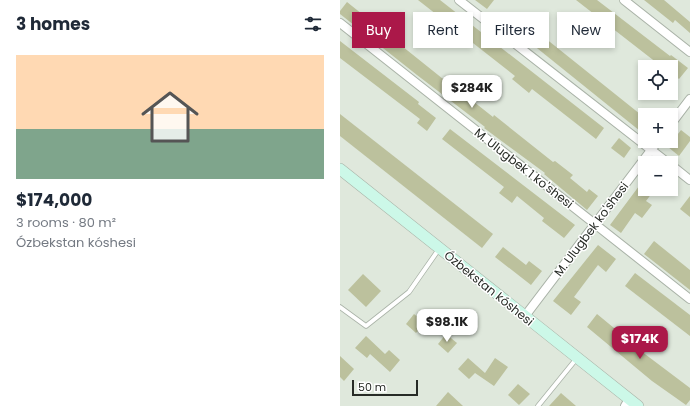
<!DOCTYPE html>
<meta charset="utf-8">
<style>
body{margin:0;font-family:Poppins,sans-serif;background:#f6f6f7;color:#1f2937;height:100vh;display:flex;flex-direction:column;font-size:15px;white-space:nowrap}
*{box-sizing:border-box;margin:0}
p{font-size:13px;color:#747a83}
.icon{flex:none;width:22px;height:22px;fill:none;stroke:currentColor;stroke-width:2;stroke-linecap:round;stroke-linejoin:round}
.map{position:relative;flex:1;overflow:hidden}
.panel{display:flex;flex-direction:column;background:#fff;width:340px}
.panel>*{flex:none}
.guide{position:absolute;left:12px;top:12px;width:278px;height:36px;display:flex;gap:8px}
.buttons{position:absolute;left:298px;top:60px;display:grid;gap:8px}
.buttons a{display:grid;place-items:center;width:40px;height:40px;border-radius:0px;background:#fff;box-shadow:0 2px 6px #0003;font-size:20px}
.scale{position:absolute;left:12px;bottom:10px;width:66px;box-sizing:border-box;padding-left:4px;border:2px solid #272b26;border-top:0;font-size:11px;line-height:14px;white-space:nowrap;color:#272b26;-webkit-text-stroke:3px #fff;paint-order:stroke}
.price{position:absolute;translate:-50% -34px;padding:0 9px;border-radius:8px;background:#fff;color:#222;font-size:13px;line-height:26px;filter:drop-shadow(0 1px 2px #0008)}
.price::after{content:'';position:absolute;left:50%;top:24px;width:12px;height:9px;margin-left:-6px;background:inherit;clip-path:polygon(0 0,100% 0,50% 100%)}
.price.active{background:#ab1849;color:#fff}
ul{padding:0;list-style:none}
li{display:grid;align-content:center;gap:8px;height:212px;padding:0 16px}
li+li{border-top:1px solid #e0e1e3}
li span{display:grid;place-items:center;height:124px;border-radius:0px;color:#555}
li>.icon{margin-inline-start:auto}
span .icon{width:72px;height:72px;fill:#fffc;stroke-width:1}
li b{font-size:17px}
h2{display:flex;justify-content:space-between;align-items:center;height:48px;padding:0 16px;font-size:17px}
.tag{padding:0 14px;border-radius:0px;background:#fff;box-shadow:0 2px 6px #0003;font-size:14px;line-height:36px}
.tag.active{background:#ab1849;color:#fff}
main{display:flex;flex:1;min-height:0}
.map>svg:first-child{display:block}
.building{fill:#bcc19d}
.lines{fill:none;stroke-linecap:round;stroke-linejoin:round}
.lane-casing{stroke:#a9b2a7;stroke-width:5.5}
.street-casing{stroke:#a9b2a7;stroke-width:10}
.secondary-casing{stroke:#a9b2a7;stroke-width:12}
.lane{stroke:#fff;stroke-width:4}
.street{stroke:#fff;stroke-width:8}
.secondary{stroke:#ccf8e8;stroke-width:11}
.labels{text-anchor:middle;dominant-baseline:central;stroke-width:3;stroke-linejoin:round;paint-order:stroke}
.street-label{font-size:12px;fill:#272b26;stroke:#fff}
</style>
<main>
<section class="panel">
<h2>3 homes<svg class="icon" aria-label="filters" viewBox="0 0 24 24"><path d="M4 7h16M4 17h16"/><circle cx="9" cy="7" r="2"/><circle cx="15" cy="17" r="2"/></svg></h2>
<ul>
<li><span style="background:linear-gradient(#ffd9b3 60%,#7fa58c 0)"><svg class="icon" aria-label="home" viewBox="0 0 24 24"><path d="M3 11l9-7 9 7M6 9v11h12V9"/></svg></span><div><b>$174,000</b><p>3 rooms · 80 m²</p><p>Ózbekstan kóshesi</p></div></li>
</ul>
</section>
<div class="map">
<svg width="350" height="406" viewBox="0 0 350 406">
<rect width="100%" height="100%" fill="#dfe8dc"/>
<g class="building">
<polygon points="78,0 100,0 264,128 256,139 192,89 189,93 172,79 175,76"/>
<polygon points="135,0 154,0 147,9"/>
<polygon points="236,0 257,0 330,56 331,55 348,68 339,79 331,72 331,67 325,67 318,62 317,63"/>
<polygon points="304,0 324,0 350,22 350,33 335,20 333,23"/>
<polygon points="7,2 128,99 129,98 153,117 154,115 213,162 215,161 233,175 230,178 247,192 249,189 258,196 247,210 204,174 205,173 144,128 145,127 77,75 0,14 0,11"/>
<polygon points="185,22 305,118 305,135 177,32"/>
<polygon points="0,41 79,102 78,104 96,118 87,131 77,123 80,119 0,58"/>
<polygon points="0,114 153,234 142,248 0,136"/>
<polygon points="110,129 235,225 224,238 202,221 204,218 177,196 172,203 159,193 164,187 102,139"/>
<polygon points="341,130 350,137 350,141 339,156 328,147"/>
<polygon points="279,138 291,148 284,158 271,148"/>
<polygon points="305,178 305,189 315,189 306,201 312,205 302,218 295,213 281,233 270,225"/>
<polygon points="350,196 350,217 340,209"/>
<polygon points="314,241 350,270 350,290 304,254"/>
<polygon points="258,245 276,259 266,272 258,265 234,297 241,302 231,315 213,301"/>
<polygon points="163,247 186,265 189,261 202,271 191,285 155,257"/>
<polygon points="295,273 350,315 350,336 285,286"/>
<polygon points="23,274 41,291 26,307 8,290"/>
<polygon points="74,314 85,323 76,333 66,324"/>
<polygon points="257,314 274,328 273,330 350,388 350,400 346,405 312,381 247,327"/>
<polygon points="106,334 117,343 108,353 98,344"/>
<polygon points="26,336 45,354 49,350 60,360 50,372 30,354 27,358 15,348"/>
<polygon points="0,356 14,369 4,381 0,377"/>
<polygon points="128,358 145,373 155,358 168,367 154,386 135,373 129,379 118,369"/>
<polygon points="178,384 190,394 179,405 168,395"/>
<polygon points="108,392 123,406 96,406"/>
<polygon points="221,393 236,406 209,406"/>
</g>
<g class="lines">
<defs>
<g id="lane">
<polyline points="0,307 26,326 69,292 99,249"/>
<polyline points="198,406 237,358"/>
</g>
<g id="street">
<polyline points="119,0 328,163"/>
<polyline points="284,0 350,52"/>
<polyline points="0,23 350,299"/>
<polyline points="331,124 350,99"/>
<polyline points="331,165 350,180"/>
<polyline points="185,316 318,141"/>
<polyline points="285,406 289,399"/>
</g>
<polyline id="secondary" points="0,169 298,406"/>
</defs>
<use href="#lane" class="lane-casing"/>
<use href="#street" class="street-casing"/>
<use href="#secondary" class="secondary-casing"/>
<use href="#lane" class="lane"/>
<use href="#street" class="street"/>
<use href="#secondary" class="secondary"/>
</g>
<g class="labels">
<g class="street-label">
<text transform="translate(184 168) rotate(38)">M. Ulugbek 1 ko'shesi</text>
<text transform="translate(251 229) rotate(-53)">M. Ulugbek ko'shesi</text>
<text transform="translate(149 288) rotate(39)">Ózbekstan kóshesi</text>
</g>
</g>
</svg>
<div class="buttons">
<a><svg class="icon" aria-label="locate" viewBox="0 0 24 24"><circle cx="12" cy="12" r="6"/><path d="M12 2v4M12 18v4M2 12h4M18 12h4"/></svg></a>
<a>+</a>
<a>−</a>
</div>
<div class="scale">50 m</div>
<b class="price" style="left:132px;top:109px">$284K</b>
<b class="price" style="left:107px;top:343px">$98.1K</b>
<b class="price active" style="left:300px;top:360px">$174K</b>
<div class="guide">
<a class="tag active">Buy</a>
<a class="tag">Rent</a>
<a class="tag">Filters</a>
<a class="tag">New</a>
</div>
</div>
</main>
